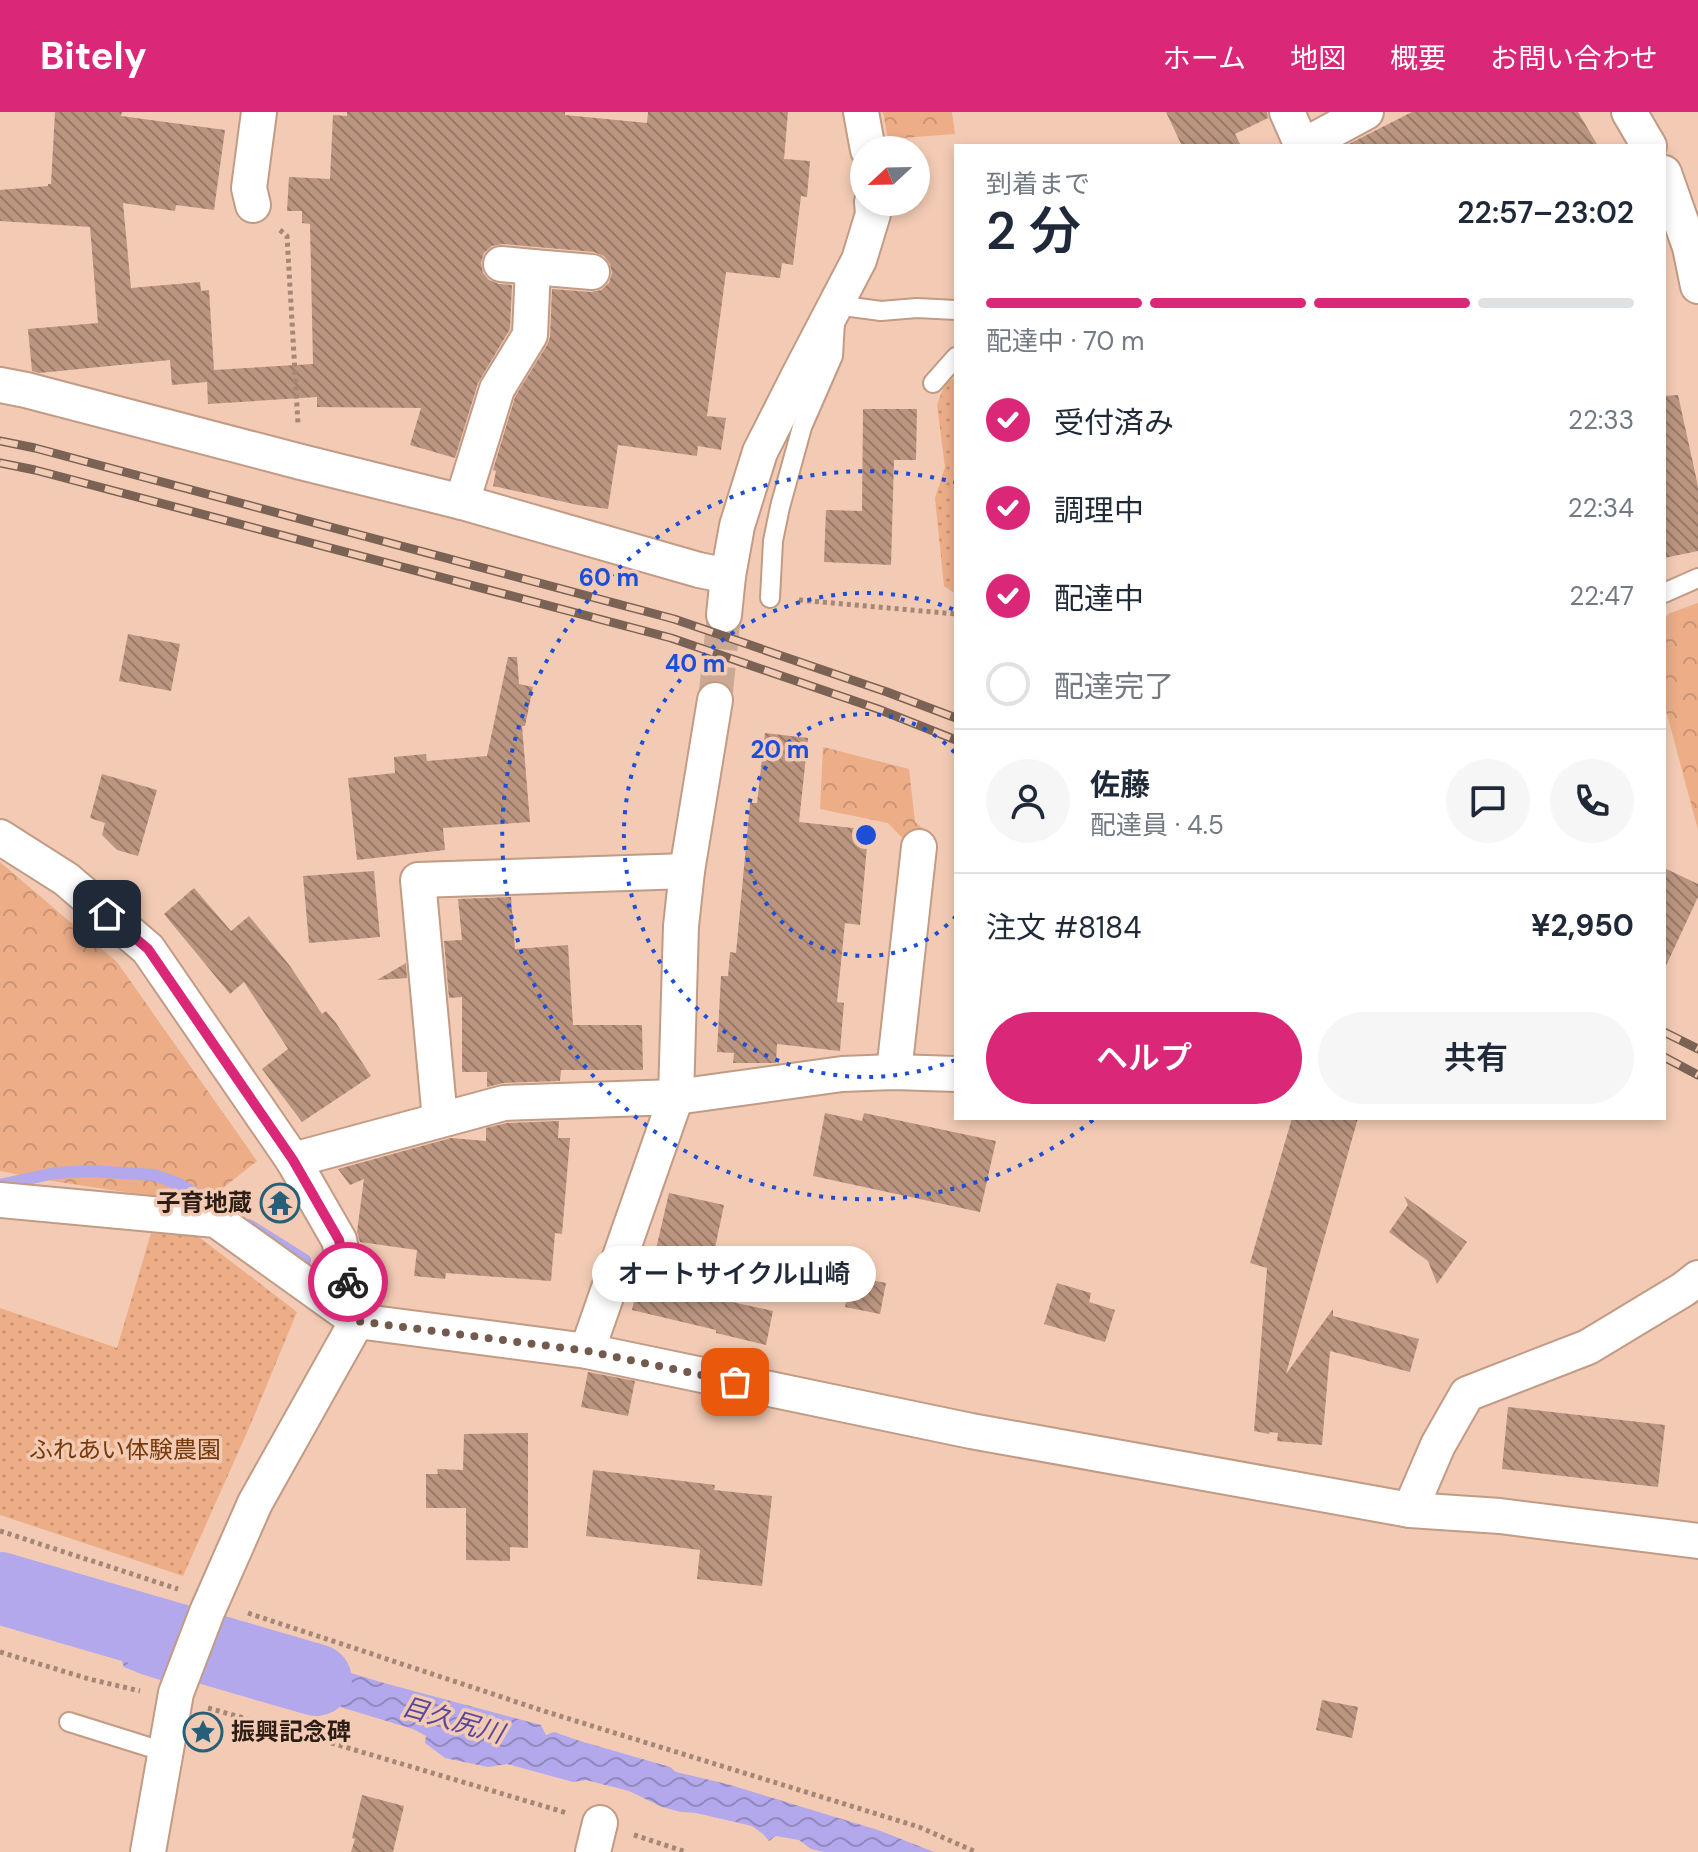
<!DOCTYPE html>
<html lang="ja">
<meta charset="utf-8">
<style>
body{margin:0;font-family:"DM Sans","Noto Sans JP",sans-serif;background:#f6f6f7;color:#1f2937;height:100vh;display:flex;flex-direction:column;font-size:30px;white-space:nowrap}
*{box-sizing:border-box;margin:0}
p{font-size:26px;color:#747a83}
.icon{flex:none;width:44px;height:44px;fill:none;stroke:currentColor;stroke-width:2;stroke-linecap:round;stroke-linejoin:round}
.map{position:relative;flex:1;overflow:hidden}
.sheet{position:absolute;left:954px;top:32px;width:712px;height:976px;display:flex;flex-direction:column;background:#fff;border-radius:0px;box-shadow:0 4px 12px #0003}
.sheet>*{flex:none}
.needle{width:52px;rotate:248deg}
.tools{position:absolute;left:850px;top:24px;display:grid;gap:16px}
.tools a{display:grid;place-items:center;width:80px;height:80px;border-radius:50%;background:#fff;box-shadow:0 4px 12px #0003;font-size:40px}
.pin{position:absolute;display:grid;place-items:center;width:68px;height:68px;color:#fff;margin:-34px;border-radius:16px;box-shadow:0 4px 12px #0006}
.courier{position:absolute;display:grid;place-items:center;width:80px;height:80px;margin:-40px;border:6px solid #db2777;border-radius:50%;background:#fff;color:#222;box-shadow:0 2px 10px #0007}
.bubble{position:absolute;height:56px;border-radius:28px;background:#fff;box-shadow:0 4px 12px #0003;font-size:26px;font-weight:600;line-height:56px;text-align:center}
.headline em{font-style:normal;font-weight:600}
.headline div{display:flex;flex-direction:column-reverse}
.headline{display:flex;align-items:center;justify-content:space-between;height:136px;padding:0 32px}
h1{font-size:52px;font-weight:600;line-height:60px}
.bar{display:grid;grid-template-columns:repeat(4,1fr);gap:12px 8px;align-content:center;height:96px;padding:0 32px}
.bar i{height:10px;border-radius:6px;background:#e0e1e3}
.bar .selected{background:#db2777}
.bar p{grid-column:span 4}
.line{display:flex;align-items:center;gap:20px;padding:0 32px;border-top:2px solid #e0e1e3}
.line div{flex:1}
.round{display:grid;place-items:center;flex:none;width:84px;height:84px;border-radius:42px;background:#f6f6f7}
ol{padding:0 32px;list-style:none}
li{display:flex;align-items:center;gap:24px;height:88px}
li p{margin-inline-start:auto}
li .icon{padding:8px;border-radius:50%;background:#db2777;color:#fff;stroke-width:4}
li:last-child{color:#747a83}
li i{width:44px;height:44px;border:4px solid #e0e1e3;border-radius:50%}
.cta{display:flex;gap:16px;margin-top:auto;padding:16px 32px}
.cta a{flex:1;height:92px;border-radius:48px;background:#db2777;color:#fff;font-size:32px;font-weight:600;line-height:92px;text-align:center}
.cta a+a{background:#f6f6f7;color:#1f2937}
header{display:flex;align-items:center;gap:48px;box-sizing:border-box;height:112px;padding:0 40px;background:#db2777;color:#fff}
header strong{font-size:38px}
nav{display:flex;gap:44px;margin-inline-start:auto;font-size:28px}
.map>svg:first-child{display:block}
.grass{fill:url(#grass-dots)}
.forest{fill:url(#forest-crowns)}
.water{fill:url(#water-waves)}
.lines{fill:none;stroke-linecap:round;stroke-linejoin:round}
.stream{stroke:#b3a8ec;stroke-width:12}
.river{stroke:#b3a8ec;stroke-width:72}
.building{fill:url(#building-back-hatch)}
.street-tunnel{stroke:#cba894;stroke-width:34;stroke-dasharray:34 17;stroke-linecap:butt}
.lane-casing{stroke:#c19b85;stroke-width:22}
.street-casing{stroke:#c19b85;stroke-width:38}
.path{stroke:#a58776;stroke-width:5;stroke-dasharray:4 4;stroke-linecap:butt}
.lane{stroke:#fff;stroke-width:18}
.street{stroke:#fff;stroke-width:34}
.rail-casing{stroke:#7a6254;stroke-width:9}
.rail{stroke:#f3cbb4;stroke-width:6;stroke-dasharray:18;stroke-linecap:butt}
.done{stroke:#725a4d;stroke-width:8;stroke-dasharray:0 14.4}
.route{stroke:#db2777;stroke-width:10}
.ring{fill:none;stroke:#1d4ed8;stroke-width:4;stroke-dasharray:4 8}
.labels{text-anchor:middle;stroke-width:7;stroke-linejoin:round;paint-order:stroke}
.poi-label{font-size:24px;font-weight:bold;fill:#2c1d15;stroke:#f3cbb4;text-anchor:end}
.park-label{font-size:24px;fill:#773a0c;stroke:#f3cbb4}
.water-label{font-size:26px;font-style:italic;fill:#5a4797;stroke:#f3cbb4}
.centre{fill:#1d4ed8;stroke:#f3cbb4;stroke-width:4}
.ring-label{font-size:24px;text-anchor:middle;font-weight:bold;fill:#1d4ed8;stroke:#f3cbb4;stroke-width:7;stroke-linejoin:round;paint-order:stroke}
</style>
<header>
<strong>Bitely</strong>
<nav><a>ホーム</a><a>地図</a><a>概要</a><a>お問い合わせ</a></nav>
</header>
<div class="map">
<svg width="1698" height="1740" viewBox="0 0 1698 1740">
<defs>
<pattern id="grass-dots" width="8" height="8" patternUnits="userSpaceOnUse" patternTransform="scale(2)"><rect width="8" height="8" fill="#ecad87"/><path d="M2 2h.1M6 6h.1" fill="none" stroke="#cb9474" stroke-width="1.8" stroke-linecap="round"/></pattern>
<pattern id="forest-crowns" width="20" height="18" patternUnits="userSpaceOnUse" patternTransform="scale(2)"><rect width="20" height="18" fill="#ecad87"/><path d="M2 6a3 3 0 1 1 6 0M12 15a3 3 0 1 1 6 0" fill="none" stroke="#cb9474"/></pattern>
<pattern id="water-waves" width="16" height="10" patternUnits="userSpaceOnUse" patternTransform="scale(2)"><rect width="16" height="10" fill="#b3a8ec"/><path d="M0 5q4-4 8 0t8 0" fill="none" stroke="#9288be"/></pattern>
<pattern id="building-back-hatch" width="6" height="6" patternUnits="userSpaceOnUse" patternTransform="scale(2)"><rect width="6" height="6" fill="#bb9580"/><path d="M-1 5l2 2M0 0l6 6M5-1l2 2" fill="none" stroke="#987968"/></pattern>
</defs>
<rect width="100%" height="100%" fill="#f3cbb4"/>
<!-- grass -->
<g class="grass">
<path d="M956,265V482L944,474L935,386L945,355L937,293L945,271Z"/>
<path d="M151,1121L199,1125L297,1200L249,1316L183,1464L0,1403V1196L117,1236Z"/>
</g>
<!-- forest -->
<g class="forest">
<path d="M883,0H952L955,22L888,27Z"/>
<path d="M1698,491V718L1664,591V506L1670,501Z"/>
<path d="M823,635L909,657L915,710L931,723L933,735L909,733L888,711L820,697Z"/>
<path d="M0,750L117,850L257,1049L203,1092L46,1068L0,1059Z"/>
</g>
<!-- water -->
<g class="water">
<path d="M0,1457L182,1516L167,1570L141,1562L124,1555L119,1541L80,1529L70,1532L38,1515L0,1501Z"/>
<path d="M226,1523L384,1571L541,1613L546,1623L554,1620L580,1629L670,1655L676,1660L727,1672L878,1718L934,1740H824L811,1737L799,1728L776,1724L769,1729L763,1722L752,1714L696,1701L681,1700L662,1695L629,1679L586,1668L573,1670L507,1652L488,1655L445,1646L425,1631L426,1624L413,1617L307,1585L298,1584L287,1594L211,1572Z"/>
</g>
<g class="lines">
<!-- stream -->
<g class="stream">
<path d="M0,1073L55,1061L90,1059L154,1063L179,1072L222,1098"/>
<path d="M249,1113L305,1148"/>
</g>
<!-- river -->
<path class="river" d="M0,1476L316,1568"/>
</g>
<!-- building -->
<g class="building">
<path d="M55,0H122L121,4L225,18L214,98L176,93L175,99L123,91L131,176L200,170L201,179L209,178L214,258L313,252L310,112L302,111V99H287L289,65L330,67L333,3L347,4V0H565V3L647,11L648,0H788L784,47L810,49L807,85L801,84L793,153L782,151L780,166L726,160L707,304L726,306L721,338L698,334L697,344L618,333L608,397L578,393L493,374L496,359L493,358L515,285L547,233L550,225L552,177L591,180L601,178L609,171L612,161L610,152L604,144L594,140L503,132L492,134L484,141L481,151L483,161L489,168L499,172L512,173L510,217L478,271L455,346L410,333L421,296L317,295V285L208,292L207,270L172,273L170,248L39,261L32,259L28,217L98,211L90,115L0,109V78L48,74V72H51Z"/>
<path d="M1166,0H1267L1268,6L1235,22L1241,34H1182Z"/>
<path d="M1412,0H1578L1598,34H1345Z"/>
<path d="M1678,283L1698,374V439L1664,446V284Z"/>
<path d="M863,297H917L916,348H894L891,453L824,450L826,398L862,399Z"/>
<path d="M128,522L180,532L171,579L119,569Z"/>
<path d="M508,545H517L519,572L533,575L525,614H522L530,710L443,716L445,738L357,748L348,666L395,661L394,645L426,642L427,649L487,644Z"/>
<path d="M765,621L808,626L799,710L862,717L861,733L867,734L860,813L845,811L837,890L844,891L840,939L777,932L776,951H733L734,941L717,940L721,864H728L730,840L736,841L750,691H757Z"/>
<path d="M102,662L157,678L138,744L117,738L102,723L105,711L90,706Z"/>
<path d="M1664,756L1698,772V785L1664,858Z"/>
<path d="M374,759L380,825L309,831L303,764Z"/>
<path d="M194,776L231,819L249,804L290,854L322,902L326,899L336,911L371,964L302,1010L262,957L288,937L244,870L230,882L164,802Z"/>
<path d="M511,785L515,837L568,833L573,913H642L643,958H561L560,969L503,971L487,975V960H462V885L449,886L444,829L462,828L458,787Z"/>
<path d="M406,851L407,866L377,868Z"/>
<path d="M825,1001L862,1009L864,1001L996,1029L980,1100L813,1064Z"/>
<path d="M1292,1006H1358L1286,1262L1333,1197V1204L1419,1227L1410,1260L1330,1239L1322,1333L1277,1329L1278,1321L1270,1320L1269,1322L1254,1319L1267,1156L1250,1151Z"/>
<path d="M559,1009L558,1026H570L562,1122L555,1121L551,1169L446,1161L445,1167L414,1164L417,1138L360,1130L357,1120L364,1067L350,1073L338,1057L451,1026L486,1029V1016L507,1011Z"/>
<path d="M669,1081L724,1093L705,1184L773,1199L766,1233L716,1221V1218L632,1198L644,1147L653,1150Z"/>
<path d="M1404,1084L1467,1130L1437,1172L1428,1149L1389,1120L1408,1093Z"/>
<path d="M851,1164L886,1171L880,1202L845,1195Z"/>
<path d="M1057,1171L1091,1181L1089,1190L1115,1198L1105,1230L1044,1212Z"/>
<path d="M588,1260L635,1269L628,1304L581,1295Z"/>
<path d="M1508,1295L1665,1313L1658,1375L1502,1357Z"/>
<path d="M528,1321V1436L510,1435V1449L466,1448V1396H426V1362H438L437,1357L463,1358L464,1322Z"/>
<path d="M593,1358L715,1373L714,1378L772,1384L762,1474L697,1467L700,1438L586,1424Z"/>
<path d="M1322,1588L1358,1595L1352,1626L1316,1618Z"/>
<path d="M362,1683L404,1694L393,1740H351L355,1727L352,1726Z"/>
</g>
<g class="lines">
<!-- street-tunnel -->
<path class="street-tunnel" d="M715,588L724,503"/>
<defs>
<g id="lane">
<path d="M933,271L956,245"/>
<path d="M1664,481L1698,466"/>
<path d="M770,486L773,429L780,395L802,315L833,244L836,193L881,199L917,196L956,198"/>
<path d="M69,1610L165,1640"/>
</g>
<g id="street">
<path d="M861,0L868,38"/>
<path d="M1287,0L1302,34"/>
<path d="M1629,0L1649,34"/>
<path d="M1303,34L1366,0"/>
<path d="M1664,61L1690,135L1698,174"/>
<path d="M253,93L249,76L259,0"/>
<path d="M533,155L592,160"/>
<path d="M0,273L26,278L301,350L462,390L699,458L728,464"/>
<path d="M462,390L497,277L530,223L533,155L501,152"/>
<path d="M724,503L728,464L737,414L760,340L799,263L859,148L873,102L872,90"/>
<path d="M0,725L66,767L148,837L293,1048L339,1128L357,1209"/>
<path d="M894,960L919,735"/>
<path d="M440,1008L418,768L687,759"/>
<path d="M293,1048L504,991L676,985L842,962L894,960L956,962"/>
<path d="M0,1088L216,1108L357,1209L587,1239L971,1319L1410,1398L1500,1404L1698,1429"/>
<path d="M587,1239L676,985L681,814L687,759L715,588"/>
<path d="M1410,1398L1438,1333L1467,1282L1588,1235L1684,1177L1698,1166"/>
<path d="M148,1740L176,1581L207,1500L255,1391L357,1209"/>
<path d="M593,1740L600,1711"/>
</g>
</defs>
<!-- lane casing -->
<use href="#lane" class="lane-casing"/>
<!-- street casing -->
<use href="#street" class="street-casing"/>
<!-- path -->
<g class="path">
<path d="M280,118L287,124L298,312"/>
<path d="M799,488L956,502"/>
<path d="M0,1419L178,1477"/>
<path d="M248,1501L547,1600L919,1715L976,1740"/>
<path d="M0,1540L89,1567L140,1579"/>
<path d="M208,1596L318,1627L567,1701"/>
<path d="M634,1723L686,1740"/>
</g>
<!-- lane -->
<use href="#lane" class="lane"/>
<!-- street -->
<use href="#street" class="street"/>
<defs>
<g id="rail">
<path d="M0,329L35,336L674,507L887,580L956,606"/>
<path d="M0,351L35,358L671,526L878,597L956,628"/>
<path d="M1664,920L1698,937"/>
<path d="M1664,945L1698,963"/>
</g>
</defs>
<!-- rail casing -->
<use href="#rail" class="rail-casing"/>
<!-- rail -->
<use href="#rail" class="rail"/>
</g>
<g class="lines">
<!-- done -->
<path class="done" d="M348,1170L357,1209L587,1239L735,1270"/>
<!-- route -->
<path class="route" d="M107,802L148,837L293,1048L339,1128L348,1170"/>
</g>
<!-- distance rings -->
<g class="ring">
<path d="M956 804A121 121 0 1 1 956 642"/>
<path d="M955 948A242 242 0 1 1 955 498"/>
<path d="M1093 1008A364 364 0 1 1 954 370"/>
</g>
<!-- icons -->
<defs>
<symbol id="temple-ring" viewBox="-11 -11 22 22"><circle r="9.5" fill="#f3cbb4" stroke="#275f79" stroke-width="1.5"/><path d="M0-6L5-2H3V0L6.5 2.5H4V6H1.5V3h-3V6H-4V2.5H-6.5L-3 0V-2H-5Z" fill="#275f79"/></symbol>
<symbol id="sight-ring" viewBox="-11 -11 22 22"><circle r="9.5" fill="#f3cbb4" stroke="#275f79" stroke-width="1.5"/><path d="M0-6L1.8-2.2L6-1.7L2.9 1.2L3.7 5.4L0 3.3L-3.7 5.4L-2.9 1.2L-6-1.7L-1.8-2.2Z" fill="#275f79"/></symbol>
</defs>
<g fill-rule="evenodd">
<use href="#temple-ring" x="258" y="1069" width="44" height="44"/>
<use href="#sight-ring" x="181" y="1598" width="44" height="44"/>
</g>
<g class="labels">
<!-- poi labels -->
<g class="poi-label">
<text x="252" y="1099">子育地蔵</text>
<text x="231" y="1628" text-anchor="start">振興記念碑</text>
</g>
<!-- park labels -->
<g class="park-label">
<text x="125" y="1346">ふれあい体験農園</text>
</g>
<!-- water labels -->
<g class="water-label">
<text transform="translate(453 1608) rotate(16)" y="9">目久尻川</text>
</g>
</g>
<circle cx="866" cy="723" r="12" class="centre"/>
<g class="ring-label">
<text x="609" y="474">60 m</text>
<text x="695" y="560">40 m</text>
<text x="780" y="646">20 m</text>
</g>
</svg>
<div class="tools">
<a><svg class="needle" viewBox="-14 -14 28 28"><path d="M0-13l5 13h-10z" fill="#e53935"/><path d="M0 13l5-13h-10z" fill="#747a83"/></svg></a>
</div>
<div class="pin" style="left:735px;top:1270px;background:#ea580c"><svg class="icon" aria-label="bag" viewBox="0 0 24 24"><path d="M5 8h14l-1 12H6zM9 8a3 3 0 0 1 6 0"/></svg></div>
<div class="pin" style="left:107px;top:802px;background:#1f2937"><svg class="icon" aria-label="home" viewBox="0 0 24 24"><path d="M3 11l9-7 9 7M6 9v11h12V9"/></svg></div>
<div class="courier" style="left:348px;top:1170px"><svg class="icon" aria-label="bike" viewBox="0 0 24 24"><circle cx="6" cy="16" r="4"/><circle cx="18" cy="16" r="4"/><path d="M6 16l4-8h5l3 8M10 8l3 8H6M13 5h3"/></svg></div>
<div class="bubble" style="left:592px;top:1134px;width:284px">オートサイクル山崎</div>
<section class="sheet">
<div class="headline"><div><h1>2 分</h1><p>到着まで</p></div><em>22:57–23:02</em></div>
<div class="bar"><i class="selected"></i><i class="selected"></i><i class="selected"></i><i></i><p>配達中 · 70 m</p></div>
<ol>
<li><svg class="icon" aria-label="check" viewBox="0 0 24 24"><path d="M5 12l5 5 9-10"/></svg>受付済み<p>22:33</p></li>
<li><svg class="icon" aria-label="check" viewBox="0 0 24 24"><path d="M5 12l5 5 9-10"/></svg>調理中<p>22:34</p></li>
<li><svg class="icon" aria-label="check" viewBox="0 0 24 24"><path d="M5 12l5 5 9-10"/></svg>配達中<p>22:47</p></li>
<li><i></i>配達完了</li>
</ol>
<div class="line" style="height:144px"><a class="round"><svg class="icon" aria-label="person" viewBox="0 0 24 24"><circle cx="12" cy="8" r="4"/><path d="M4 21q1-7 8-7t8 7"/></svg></a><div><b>佐藤</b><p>配達員 · 4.5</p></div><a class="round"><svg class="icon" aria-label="chat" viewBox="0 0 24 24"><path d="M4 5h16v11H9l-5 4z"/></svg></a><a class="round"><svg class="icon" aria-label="phone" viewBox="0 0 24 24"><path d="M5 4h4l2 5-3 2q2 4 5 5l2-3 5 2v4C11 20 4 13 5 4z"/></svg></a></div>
<div class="line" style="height:104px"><div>注文 #8184</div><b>¥2,950</b></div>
<div class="cta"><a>ヘルプ</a><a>共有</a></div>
</section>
</div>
